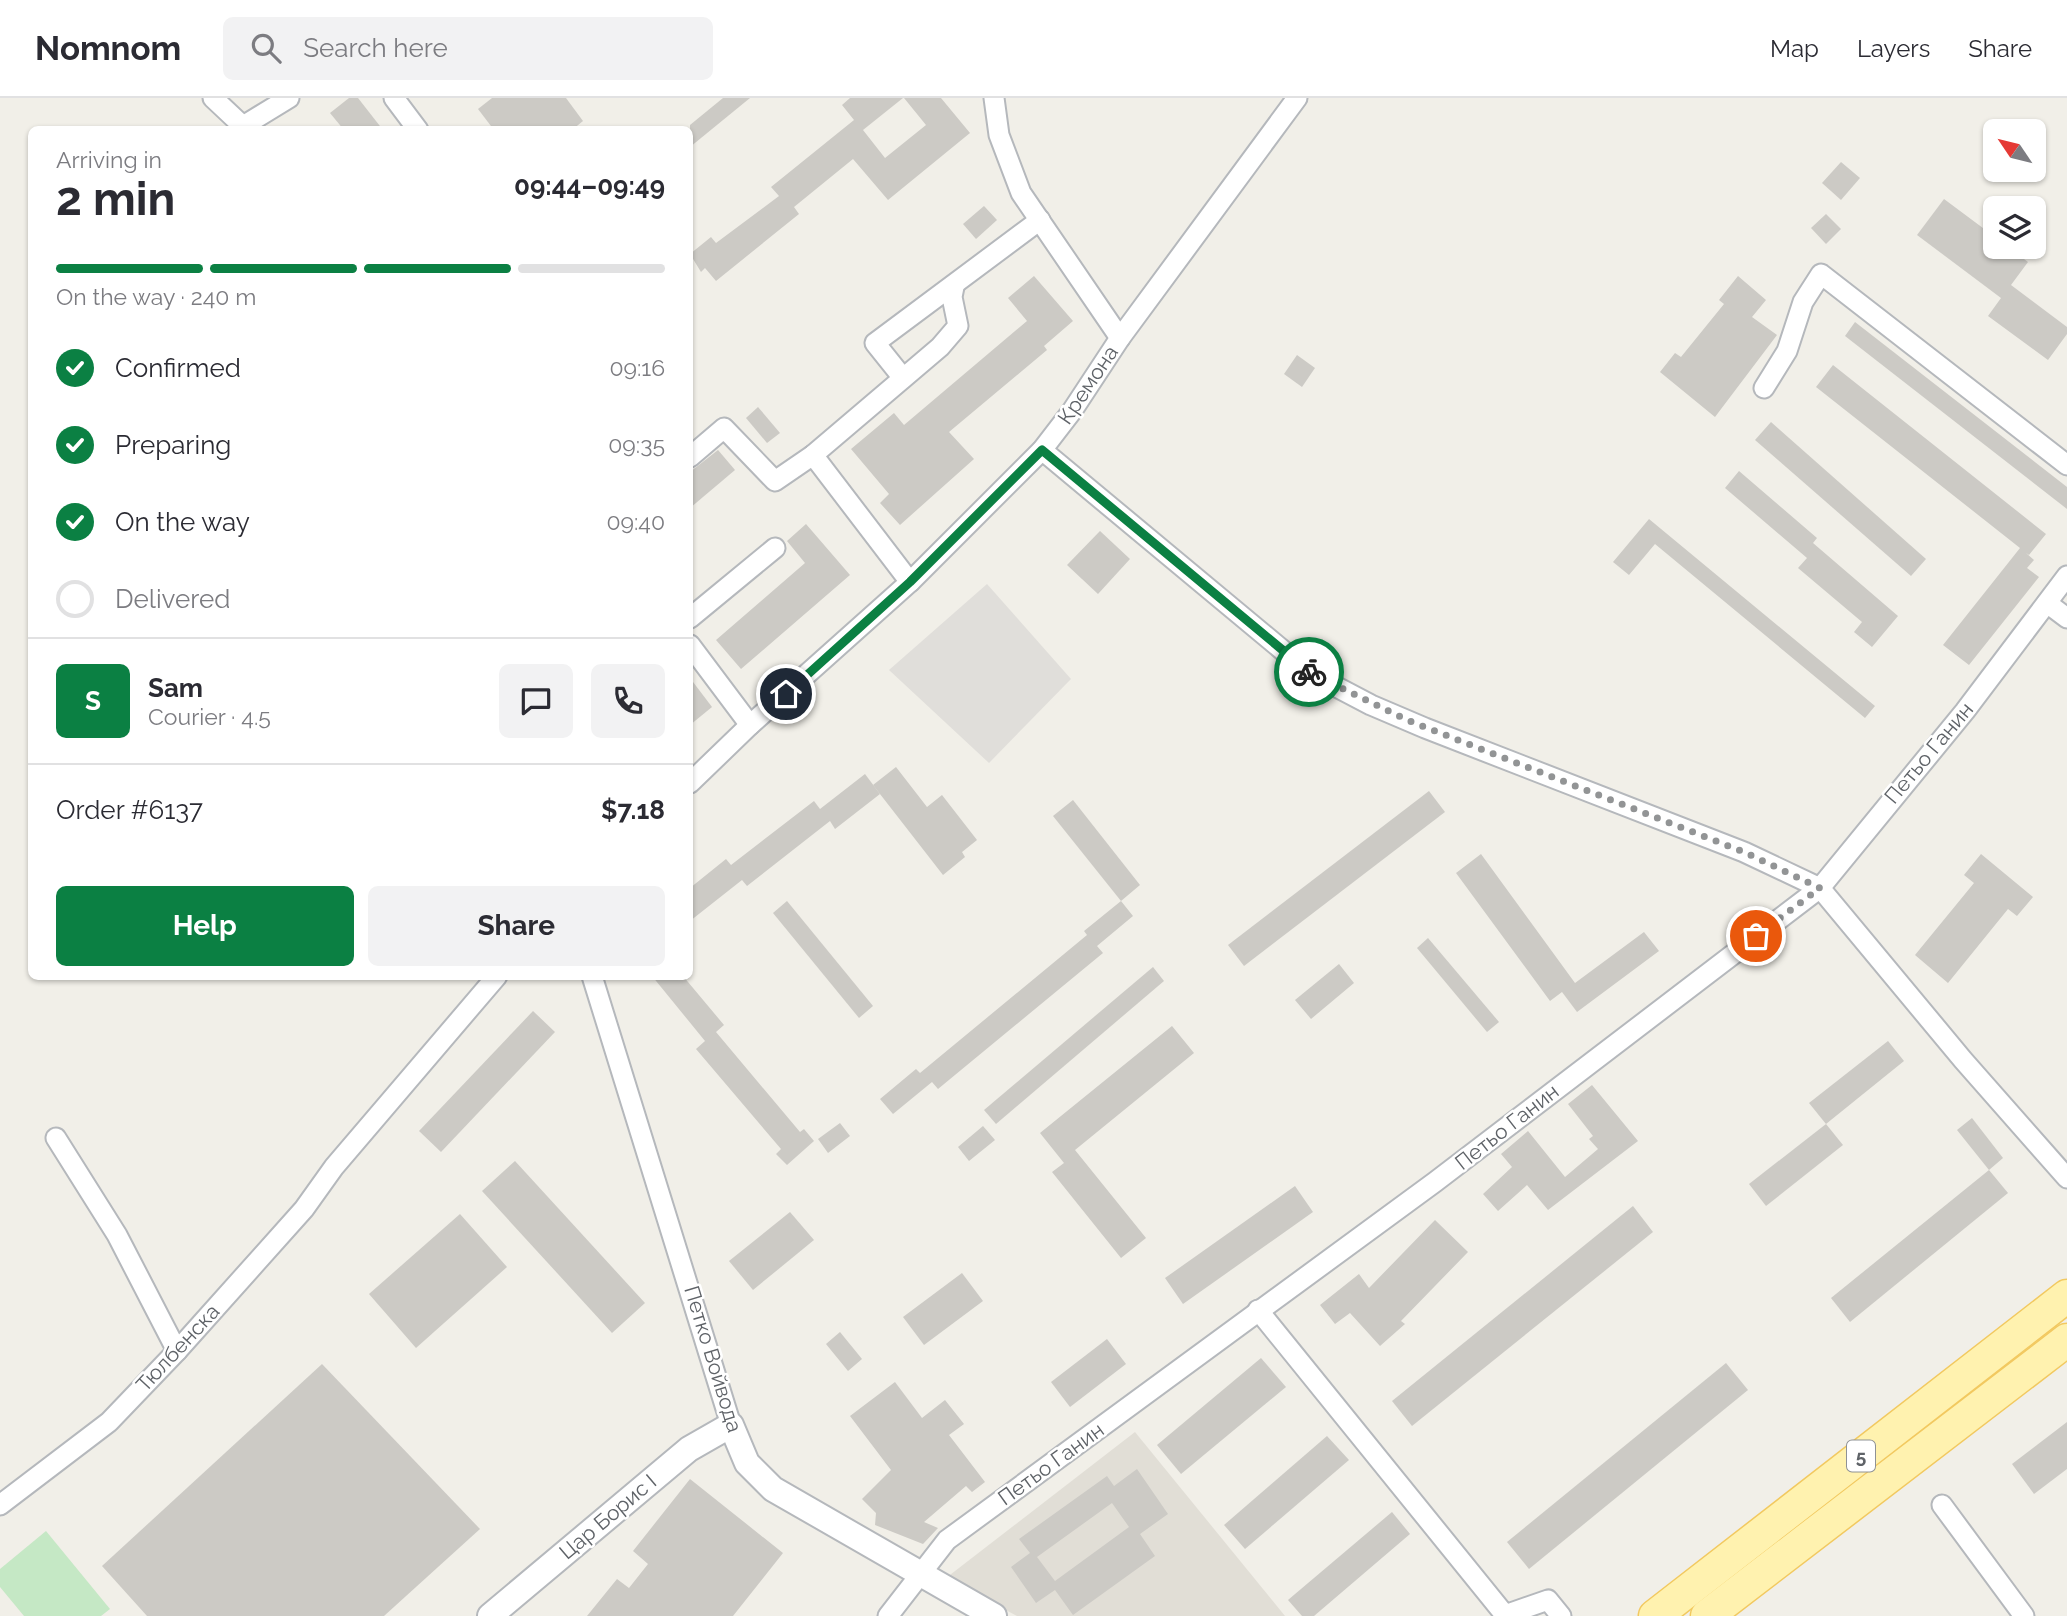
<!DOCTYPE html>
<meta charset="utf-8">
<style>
body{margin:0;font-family:Raleway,sans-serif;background:#f2f2f3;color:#2b2b33;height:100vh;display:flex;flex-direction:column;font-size:26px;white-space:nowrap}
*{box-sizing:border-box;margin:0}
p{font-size:23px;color:#7c7c81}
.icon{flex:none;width:38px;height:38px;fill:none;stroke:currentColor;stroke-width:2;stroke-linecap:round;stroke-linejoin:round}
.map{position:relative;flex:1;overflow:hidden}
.drawer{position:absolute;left:28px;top:28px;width:665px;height:854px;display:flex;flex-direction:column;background:#fff;border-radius:10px;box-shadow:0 2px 5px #0004}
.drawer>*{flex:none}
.needle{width:46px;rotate:305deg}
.buttons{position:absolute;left:1983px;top:21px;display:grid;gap:14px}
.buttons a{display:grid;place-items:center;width:63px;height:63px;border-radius:10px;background:#fff;box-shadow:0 2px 5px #0004;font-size:35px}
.pin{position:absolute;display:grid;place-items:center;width:60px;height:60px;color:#fff;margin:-30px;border:4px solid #fff;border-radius:50%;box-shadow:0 2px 7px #0007}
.courier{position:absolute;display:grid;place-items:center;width:70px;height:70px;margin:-35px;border:5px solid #0b8043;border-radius:50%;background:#fff;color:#222;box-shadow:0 2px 9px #0007}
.headline em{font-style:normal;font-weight:700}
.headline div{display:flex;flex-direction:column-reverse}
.headline{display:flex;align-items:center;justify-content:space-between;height:119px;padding:0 28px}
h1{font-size:46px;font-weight:700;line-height:52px}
.bar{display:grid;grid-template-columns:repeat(4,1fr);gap:10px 7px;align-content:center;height:84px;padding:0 28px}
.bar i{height:9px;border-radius:5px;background:#e1e1e2}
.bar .current{background:#0b8043}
.bar p{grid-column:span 4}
.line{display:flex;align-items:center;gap:18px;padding:0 28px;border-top:2px solid #e1e1e2}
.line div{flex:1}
.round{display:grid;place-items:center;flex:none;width:74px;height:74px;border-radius:10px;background:#f2f2f3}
ol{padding:0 28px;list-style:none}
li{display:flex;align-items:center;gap:21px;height:77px}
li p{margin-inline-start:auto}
li .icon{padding:7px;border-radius:50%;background:#0b8043;color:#fff;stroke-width:4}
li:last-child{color:#7c7c81}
li i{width:38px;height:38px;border:4px solid #e1e1e2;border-radius:50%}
.primary-button{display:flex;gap:14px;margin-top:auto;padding:14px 28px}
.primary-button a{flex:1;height:80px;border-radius:10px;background:#0b8043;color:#fff;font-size:28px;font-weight:700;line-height:80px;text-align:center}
.primary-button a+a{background:#f2f2f3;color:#2b2b33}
header{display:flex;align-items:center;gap:42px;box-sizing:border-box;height:98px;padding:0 35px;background:#fff;border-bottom:2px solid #e1e1e2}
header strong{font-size:33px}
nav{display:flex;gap:38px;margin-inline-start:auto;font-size:24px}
.search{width:490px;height:63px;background:#f2f2f3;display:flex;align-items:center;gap:18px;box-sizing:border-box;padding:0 24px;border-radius:10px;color:#7c7c81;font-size:26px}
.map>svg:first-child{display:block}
.industrial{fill:#e0deda}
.education{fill:#e1ded6}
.green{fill:#c5e8c5}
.building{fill:#cccac5;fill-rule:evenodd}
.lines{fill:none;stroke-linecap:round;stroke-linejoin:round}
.minor-casing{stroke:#b5b8bc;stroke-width:23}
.tertiary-casing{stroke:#b5b8bc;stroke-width:28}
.primary-casing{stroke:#f2c960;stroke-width:35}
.minor{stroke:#fff;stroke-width:19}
.tertiary{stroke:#fff;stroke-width:24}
.primary{stroke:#fff2af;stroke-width:32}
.done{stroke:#929495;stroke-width:7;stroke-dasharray:0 12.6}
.route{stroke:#0b8043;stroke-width:9}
.labels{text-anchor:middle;stroke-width:5;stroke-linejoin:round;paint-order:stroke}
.shield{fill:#fff;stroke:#8f9295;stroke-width:2}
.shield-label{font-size:19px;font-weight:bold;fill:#5f6368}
.street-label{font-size:21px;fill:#5f6368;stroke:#fff}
</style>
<header>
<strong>Nomnom</strong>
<div class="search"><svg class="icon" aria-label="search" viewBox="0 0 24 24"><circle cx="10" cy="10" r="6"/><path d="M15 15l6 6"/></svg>Search here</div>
<nav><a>Map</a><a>Layers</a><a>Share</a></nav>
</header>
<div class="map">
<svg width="2067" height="1518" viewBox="0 0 2067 1518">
<rect width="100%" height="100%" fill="#f1efe8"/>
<!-- industrial -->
<path class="industrial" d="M987,486L1071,581L989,665L889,572Z"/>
<!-- education -->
<path class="education" d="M1135,1334L1285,1518H1017L946,1480Z"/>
<!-- green -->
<path class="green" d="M46,1433L110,1511L101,1518H24L0,1489V1471Z"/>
<!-- building -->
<g class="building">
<path d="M349,0H358L383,32H344L330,15Z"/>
<path d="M492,0H566L583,23L572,32H494L478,11Z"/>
<path d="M723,0H750L690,49V27Z"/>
<path d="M850,0H903L863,32L885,60L926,27L904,0H941L970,35L888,102L853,61L794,109L799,116L716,183L705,170L701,174L690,156L711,139L716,145L779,98L771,89L854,22L842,7Z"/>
<path d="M1841,64L1860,80L1841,102L1822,85Z"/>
<path d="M1944,101L1995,139V149H2008L2028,164L2011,187L2067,229V236L2048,262L1988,218L2001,200L1917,137Z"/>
<path d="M984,108L997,122L976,141L963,126Z"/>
<path d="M1826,116L1841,131L1826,146L1811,130Z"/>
<path d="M1034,178L1073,223L1044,248L1047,252L949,334L974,361L900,427L880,405L889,396L851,351L894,315L904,327L1027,223L1008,200Z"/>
<path d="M1738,178L1766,202L1752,219L1777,237L1715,319L1660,274L1675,255L1681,259L1724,206L1719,202Z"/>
<path d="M1855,224L2067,389V411L1845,238Z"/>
<path d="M1297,257L1315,270L1302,289L1284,276Z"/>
<path d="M1833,267L2046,436L2029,457L2026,455L2034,462L2027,470L2039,479L1969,567L1943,547L2020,450L1816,289Z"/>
<path d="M758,309L780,335L767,345L746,320Z"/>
<path d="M1771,324L1926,461L1911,478L1755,342Z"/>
<path d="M718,352L735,372L690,410V374Z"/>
<path d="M1739,373L1817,440L1813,445L1898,518L1872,549L1854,534L1862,524L1798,470L1807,460L1725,390Z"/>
<path d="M1649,421L1875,608L1865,620L1655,446L1629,477L1613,464Z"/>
<path d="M806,426L850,477L741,571L716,542L805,465L787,443Z"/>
<path d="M1100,433L1130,461L1098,496L1067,467Z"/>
<path d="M690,580L712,609L690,627Z"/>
<path d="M896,669L927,709L942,697L977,742L962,754L965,759L943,777L873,687Z"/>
<path d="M865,676L880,696L835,731L830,723L747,788L742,782L690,823V790L726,761L731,767L814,703L820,711Z"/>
<path d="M1429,693L1445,714L1244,868L1228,847Z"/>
<path d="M1073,702L1140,787L1121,803L1053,718Z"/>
<path d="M1481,756L1575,885L1644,834L1659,853L1577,914L1562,894L1550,903L1456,775Z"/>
<path d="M1981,756L2033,799L2017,818L2008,811L1948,885L1915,857L1974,785L1964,777Z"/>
<path d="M787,803L873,908L859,920L773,815Z"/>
<path d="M1121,803L1133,818L1097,848L1103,855L938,991L932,984L893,1016L880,1001L916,971L920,975L1087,837L1084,833Z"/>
<path d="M1428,840L1499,924L1487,934L1417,850Z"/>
<path d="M1339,866L1354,885L1311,921L1295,902Z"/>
<path d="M1153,869L1164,883L996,1026L984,1012Z"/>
<path d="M652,878H683L724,927L716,934L800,1034L804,1031L814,1043L787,1067L776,1056L781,1051L696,951L705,943Z"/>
<path d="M533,913L555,934L441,1054L419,1033Z"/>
<path d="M1172,928L1194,955L1075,1052L1146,1140L1121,1160L1052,1074L1064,1065L1040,1035Z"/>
<path d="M1888,943L1904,963L1826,1026L1809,1005Z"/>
<path d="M1592,987L1638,1043L1548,1112L1527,1087L1498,1113L1483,1096L1512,1069L1501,1056L1528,1033L1565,1079L1598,1051L1589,1041L1593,1038L1568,1006Z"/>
<path d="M1972,1020L2003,1060L1989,1072L1957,1032Z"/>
<path d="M840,1025L850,1038L828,1055L818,1041Z"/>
<path d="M1826,1026L1843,1047L1766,1108L1749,1086Z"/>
<path d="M983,1028L995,1042L969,1063L958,1049Z"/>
<path d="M515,1063L645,1205L612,1235L482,1093Z"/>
<path d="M1989,1072L2008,1095L1850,1224L1831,1200Z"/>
<path d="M1295,1088L1313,1114L1183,1206L1165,1180Z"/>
<path d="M1633,1108L1653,1134L1412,1328L1392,1303Z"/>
<path d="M790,1114L814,1142L753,1192L729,1163Z"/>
<path d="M460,1116L507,1169L416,1250L369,1196Z"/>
<path d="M1435,1122L1468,1154L1401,1223L1405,1226L1380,1248L1350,1215L1335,1226L1320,1207L1359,1176L1369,1190Z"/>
<path d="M962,1175L983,1203L924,1247L903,1219Z"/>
<path d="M840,1234L862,1261L848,1273L826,1246Z"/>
<path d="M1107,1241L1126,1266L1070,1309L1051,1284Z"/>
<path d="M1261,1260L1286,1289L1181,1376L1157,1347Z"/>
<path d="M1726,1265L1748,1292L1529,1471L1507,1444Z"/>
<path d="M322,1266L480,1431L384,1518H147L102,1468Z"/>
<path d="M895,1284L922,1320L945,1302L964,1326L949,1337L985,1384L972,1394L966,1388L924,1424L938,1430L923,1446L875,1427L876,1415L862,1401L891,1372L850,1318Z"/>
<path d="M2067,1324V1371L2034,1396L2012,1366Z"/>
<path d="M1327,1338L1349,1362L1245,1451L1224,1427Z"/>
<path d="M1137,1371L1168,1416L1140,1436L1155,1458L1073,1517L1055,1492L1036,1505L1011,1469L1030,1455L1019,1441L1107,1378L1114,1388ZM1112,1405L1129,1429L1055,1483L1037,1459Z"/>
<path d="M690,1381L783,1455L733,1518H587L617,1481L629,1490L648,1466L633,1453Z"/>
<path d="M1392,1414L1410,1436L1314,1518H1302L1288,1502Z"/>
</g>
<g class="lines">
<defs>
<g id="minor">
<path d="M213,0L247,32"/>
<path d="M394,0L418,32"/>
<path d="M994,0L999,37L1021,95L1120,240"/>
<path d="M243,28L289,0"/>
<path d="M903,280L875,245L1040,122"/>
<path d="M1764,290L1787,253L1803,204L1821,176L2067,367"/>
<path d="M1042,352L1310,575L1371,607L1425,630L1744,754L1820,790L1963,962L2067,1080"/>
<path d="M813,357L910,484"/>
<path d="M690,359L724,330L775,383L813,357L940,249L958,228L952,199L954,189"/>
<path d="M2047,505L2067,520"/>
<path d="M690,520L775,450"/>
<path d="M690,547L750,627"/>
<path d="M690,685L750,627L910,484L1042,352L1072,313L1120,240L1297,0"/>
<path d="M592,878L731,1327"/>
<path d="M56,1040L117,1137L177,1253"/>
<path d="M1258,1212L1505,1517L1548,1502L1561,1518"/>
<path d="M0,1407L109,1324L177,1253L304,1111L334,1069L497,878"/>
<path d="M1942,1407L2024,1518"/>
<path d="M888,1518L947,1442L1435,1084L1820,790L1965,613L2067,478"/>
</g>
<path id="tertiary" d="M490,1518L689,1351L731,1327L747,1365L773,1391L994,1518"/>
<g id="primary">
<path d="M1655,1518L2067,1198"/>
<path d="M1707,1518L2067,1242"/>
</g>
</defs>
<!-- minor casing -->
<use href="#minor" class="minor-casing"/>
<!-- tertiary casing -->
<use href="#tertiary" class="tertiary-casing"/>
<!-- primary casing -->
<use href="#primary" class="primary-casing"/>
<!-- minor -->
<use href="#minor" class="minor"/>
<!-- tertiary -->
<use href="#tertiary" class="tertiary"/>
<!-- primary -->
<use href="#primary" class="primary"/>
</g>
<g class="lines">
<!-- done -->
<path class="done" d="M1309,574L1407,622L1744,754L1820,790L1756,838"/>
<!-- route -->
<path class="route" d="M786,596L910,484L1042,352L1309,574"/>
</g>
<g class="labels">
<!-- shield labels -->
<rect class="shield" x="1847" y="1342.5" width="28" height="31" rx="5"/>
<g class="shield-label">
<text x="1861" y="1365">5</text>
</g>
<!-- street labels -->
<g class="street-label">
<text transform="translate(1088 287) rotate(-56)" y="7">Кремона</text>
<text transform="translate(1929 655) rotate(-50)" y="7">Петьо Ганин</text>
<text transform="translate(1507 1029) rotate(-38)" y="7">Петьо Ганин</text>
<text transform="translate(178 1250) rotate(-47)" y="7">Тюлбенска</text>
<text transform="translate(713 1261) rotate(73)" y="7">Петко Войвода</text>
<text transform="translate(1051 1366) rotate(-36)" y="7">Петьо Ганин</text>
<text transform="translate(608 1419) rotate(-40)" y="7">Цар Борис I</text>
</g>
</g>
</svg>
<div class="buttons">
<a><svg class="needle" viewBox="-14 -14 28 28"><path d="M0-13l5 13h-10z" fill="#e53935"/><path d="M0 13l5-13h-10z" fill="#7c7c81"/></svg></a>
<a><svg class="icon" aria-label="layers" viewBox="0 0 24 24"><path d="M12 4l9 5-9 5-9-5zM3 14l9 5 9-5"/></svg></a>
</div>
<div class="pin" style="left:1756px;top:838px;background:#ea580c"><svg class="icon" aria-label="bag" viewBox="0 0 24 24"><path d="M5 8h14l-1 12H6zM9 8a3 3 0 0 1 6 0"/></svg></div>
<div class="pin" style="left:786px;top:596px;background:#1f2937"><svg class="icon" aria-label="home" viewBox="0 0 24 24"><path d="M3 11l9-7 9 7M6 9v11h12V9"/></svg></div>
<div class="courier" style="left:1309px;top:574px"><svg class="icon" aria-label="bike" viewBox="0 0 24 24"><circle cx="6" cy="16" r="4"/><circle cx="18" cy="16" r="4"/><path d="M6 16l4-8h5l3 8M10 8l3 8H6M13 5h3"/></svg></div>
<section class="drawer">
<div class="headline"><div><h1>2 min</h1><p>Arriving in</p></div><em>09:44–09:49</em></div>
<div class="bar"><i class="current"></i><i class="current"></i><i class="current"></i><i></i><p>On the way · 240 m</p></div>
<ol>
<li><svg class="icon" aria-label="check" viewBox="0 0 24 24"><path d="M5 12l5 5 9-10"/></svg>Confirmed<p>09:16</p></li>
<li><svg class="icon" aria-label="check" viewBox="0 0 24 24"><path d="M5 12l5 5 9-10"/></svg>Preparing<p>09:35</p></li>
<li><svg class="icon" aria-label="check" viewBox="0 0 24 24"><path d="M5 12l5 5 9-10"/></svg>On the way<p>09:40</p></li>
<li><i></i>Delivered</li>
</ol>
<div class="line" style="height:126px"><b class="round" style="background:#0b8043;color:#fff">S</b><div><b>Sam</b><p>Courier · 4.5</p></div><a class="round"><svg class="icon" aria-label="chat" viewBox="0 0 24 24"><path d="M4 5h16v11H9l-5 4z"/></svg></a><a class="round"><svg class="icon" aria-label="phone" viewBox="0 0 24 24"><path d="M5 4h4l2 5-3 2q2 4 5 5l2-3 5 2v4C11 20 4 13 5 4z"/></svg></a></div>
<div class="line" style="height:91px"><div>Order #6137</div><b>$7.18</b></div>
<div class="primary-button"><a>Help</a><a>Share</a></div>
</section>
</div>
